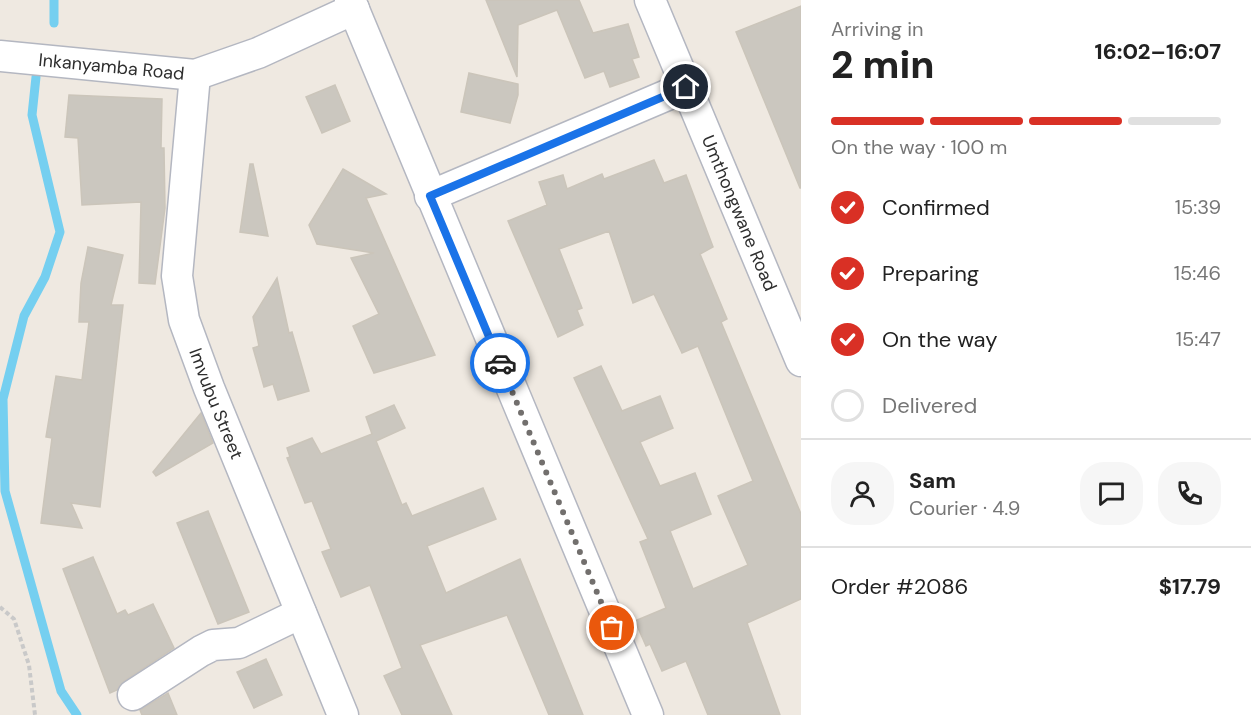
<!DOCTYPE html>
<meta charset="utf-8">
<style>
body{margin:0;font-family:"DM Sans",sans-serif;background:#f6f6f6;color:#222;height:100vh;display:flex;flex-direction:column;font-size:22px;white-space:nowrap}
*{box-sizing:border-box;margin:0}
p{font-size:20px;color:#767676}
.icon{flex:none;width:33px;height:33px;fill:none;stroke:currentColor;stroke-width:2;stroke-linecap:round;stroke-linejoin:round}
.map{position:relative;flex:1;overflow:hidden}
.details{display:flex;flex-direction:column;background:#fff;width:450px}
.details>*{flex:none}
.pin{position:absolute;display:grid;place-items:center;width:51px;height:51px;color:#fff;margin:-26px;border:3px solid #fff;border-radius:50%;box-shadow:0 2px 6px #0007}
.courier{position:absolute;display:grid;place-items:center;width:60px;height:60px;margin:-30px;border:4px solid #1a73e8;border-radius:50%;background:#fff;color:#222;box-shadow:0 2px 8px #0007}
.headline em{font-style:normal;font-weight:800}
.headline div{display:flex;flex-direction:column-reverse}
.headline{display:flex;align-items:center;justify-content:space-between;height:102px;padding:0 30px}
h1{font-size:39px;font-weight:800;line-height:45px}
.bar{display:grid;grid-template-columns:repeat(4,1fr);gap:9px 6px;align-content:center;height:72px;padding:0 30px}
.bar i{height:8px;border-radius:4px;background:#e0e0e0}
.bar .active{background:#d93025}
.bar p{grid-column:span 4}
.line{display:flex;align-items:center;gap:15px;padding:0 30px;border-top:2px solid #e0e0e0}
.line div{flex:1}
.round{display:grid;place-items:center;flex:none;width:63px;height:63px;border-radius:24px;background:#f6f6f6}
ol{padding:0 30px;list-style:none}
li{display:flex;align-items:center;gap:18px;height:66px}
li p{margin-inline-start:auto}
li .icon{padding:6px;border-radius:50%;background:#d93025;color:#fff;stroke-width:4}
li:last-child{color:#767676}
li i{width:33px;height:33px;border:3px solid #e0e0e0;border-radius:50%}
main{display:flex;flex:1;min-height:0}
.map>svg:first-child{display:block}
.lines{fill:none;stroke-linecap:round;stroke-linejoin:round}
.stream{stroke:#75cff0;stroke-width:9}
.building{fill:#cbc7bf;stroke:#cbc5ba;stroke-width:1.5}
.minor-casing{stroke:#b4b7c1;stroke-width:33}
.path{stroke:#c9c9c9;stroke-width:4;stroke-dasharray:4.5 3;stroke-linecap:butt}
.minor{stroke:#fff;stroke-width:30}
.done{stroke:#726f6d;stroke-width:6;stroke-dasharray:0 10.8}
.route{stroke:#1a73e8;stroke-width:8}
.labels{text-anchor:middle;stroke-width:4.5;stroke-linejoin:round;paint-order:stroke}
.street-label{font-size:18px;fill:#2e2e2e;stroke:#fff}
</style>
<main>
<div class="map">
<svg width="801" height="715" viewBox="0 0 801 715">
<rect width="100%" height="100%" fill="#efe9e1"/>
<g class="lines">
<!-- stream -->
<g class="stream">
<path d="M54,23V0"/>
<path d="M36,77L32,115L60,232L45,277L24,316L3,399L5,491L61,691L77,715"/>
</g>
</g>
<!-- building -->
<g class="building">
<path d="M486,0H579L593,33L628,24L639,57L632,59L639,77L610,87L604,71L585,78L557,10L518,25L517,77Z"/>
<path d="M801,6V188H800L736,32Z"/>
<path d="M469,73L518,84V95L510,123L461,112Z"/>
<path d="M335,85L350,121L322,133L306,97Z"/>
<path d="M69,95L162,99L161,148H164L165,208L155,284L139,283L141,202L82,205L78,138L65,137Z"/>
<path d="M654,160L664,183L686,175L713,247L700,254L727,319L721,322L801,514V599L747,623L780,715H708L686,661L662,671L650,644L646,646L635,621L666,608L640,542L648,539L574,378L601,366L622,411L660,396L673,428L640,442L660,486L695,473L711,514L670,531L693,589L748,565L718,496L753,481L698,346L682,353L654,294L633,303L609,231L559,249L582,308L577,310L583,325L558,337L508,221L547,205L539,182L563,175L567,189L602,174L604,179Z"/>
<path d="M250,164H253L268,236L240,232Z"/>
<path d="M343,169L386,194L366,198L435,355L374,373L353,326L379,314L351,258L374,253L317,244L309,225Z"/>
<path d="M88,247L123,255L111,305H123L100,507L71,503L82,528L41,523L52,438L46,437L56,376L82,380L89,322H79L81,283Z"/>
<path d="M277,278L289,333L292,332L309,391L278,400L273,384L264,387L253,348L259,346L253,317Z"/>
<path d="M394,405L405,428L376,441L402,505L406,503L412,516L483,488L496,519L427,546L446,593L520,559L583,715H549L507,615L420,645L452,715H402L384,676L402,668L370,585L341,597L322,552L331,549L312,501L305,503L287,458L290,457L287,448L312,438L321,454L372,434L366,417Z"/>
<path d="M201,413L213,443L156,476L153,472Z"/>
<path d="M208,511L249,612L218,624L177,523Z"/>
<path d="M93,557L117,614L125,610L128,615L153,604L174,648L124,681L117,690L110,693L63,569Z"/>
<path d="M266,659L282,695L254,708L237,672Z"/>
<path d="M168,693L177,715H142L140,710Z"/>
</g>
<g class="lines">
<defs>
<g id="minor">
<path d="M350,0L648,715"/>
<path id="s1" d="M650,0L801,361"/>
<path id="s2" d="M0,56L195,75L258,53L354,9"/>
<path id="s3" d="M195,75L177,276L184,320L209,388L343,715"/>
<path d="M430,196L686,87"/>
<path d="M133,695L201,651L213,645L239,643L301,613"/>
</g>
</defs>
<!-- minor casing -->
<use href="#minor" class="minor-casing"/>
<!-- path -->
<path class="path" d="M0,607L14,619L29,665L35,715"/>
<!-- minor -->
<use href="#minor" class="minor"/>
</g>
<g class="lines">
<!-- done -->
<path class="done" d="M500,363L612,628"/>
<!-- route -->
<path class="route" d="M500,363L430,196L686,87"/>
</g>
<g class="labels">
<!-- street labels -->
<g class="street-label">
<text dy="6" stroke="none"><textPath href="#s2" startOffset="112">Inkanyamba Road</textPath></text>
<text dy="6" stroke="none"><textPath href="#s1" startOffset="231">Umthongwane Road</textPath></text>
<text dy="6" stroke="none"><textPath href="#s3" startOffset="336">Imvubu Street</textPath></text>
</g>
</g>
</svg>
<div class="pin" style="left:612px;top:628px;background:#ea580c"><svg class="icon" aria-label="bag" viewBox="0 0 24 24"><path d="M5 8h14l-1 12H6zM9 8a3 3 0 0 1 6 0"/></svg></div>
<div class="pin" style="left:686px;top:87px;background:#1f2937"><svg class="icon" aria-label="home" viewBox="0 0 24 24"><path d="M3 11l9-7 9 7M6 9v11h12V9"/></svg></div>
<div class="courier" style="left:500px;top:363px"><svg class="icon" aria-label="car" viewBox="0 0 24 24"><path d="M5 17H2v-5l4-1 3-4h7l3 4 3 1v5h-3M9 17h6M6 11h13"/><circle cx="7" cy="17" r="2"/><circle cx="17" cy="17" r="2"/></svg></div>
</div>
<section class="details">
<div class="headline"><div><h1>2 min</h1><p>Arriving in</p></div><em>16:02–16:07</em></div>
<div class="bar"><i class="active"></i><i class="active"></i><i class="active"></i><i></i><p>On the way · 100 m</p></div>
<ol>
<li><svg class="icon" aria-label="check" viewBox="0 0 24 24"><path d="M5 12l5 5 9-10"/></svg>Confirmed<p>15:39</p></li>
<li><svg class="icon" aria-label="check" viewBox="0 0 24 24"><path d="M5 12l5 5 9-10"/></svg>Preparing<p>15:46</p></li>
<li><svg class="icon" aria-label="check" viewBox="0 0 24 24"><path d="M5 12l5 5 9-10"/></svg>On the way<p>15:47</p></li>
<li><i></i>Delivered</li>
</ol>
<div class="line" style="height:108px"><a class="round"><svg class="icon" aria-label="person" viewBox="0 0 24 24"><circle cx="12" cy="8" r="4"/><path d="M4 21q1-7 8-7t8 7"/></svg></a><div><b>Sam</b><p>Courier · 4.9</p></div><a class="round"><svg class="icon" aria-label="chat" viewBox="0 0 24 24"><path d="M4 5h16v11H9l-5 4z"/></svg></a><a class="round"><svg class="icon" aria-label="phone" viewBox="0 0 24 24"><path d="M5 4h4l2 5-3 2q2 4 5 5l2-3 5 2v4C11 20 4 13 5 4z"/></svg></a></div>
<div class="line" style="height:78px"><div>Order #2086</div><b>$17.79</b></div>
</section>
</main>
